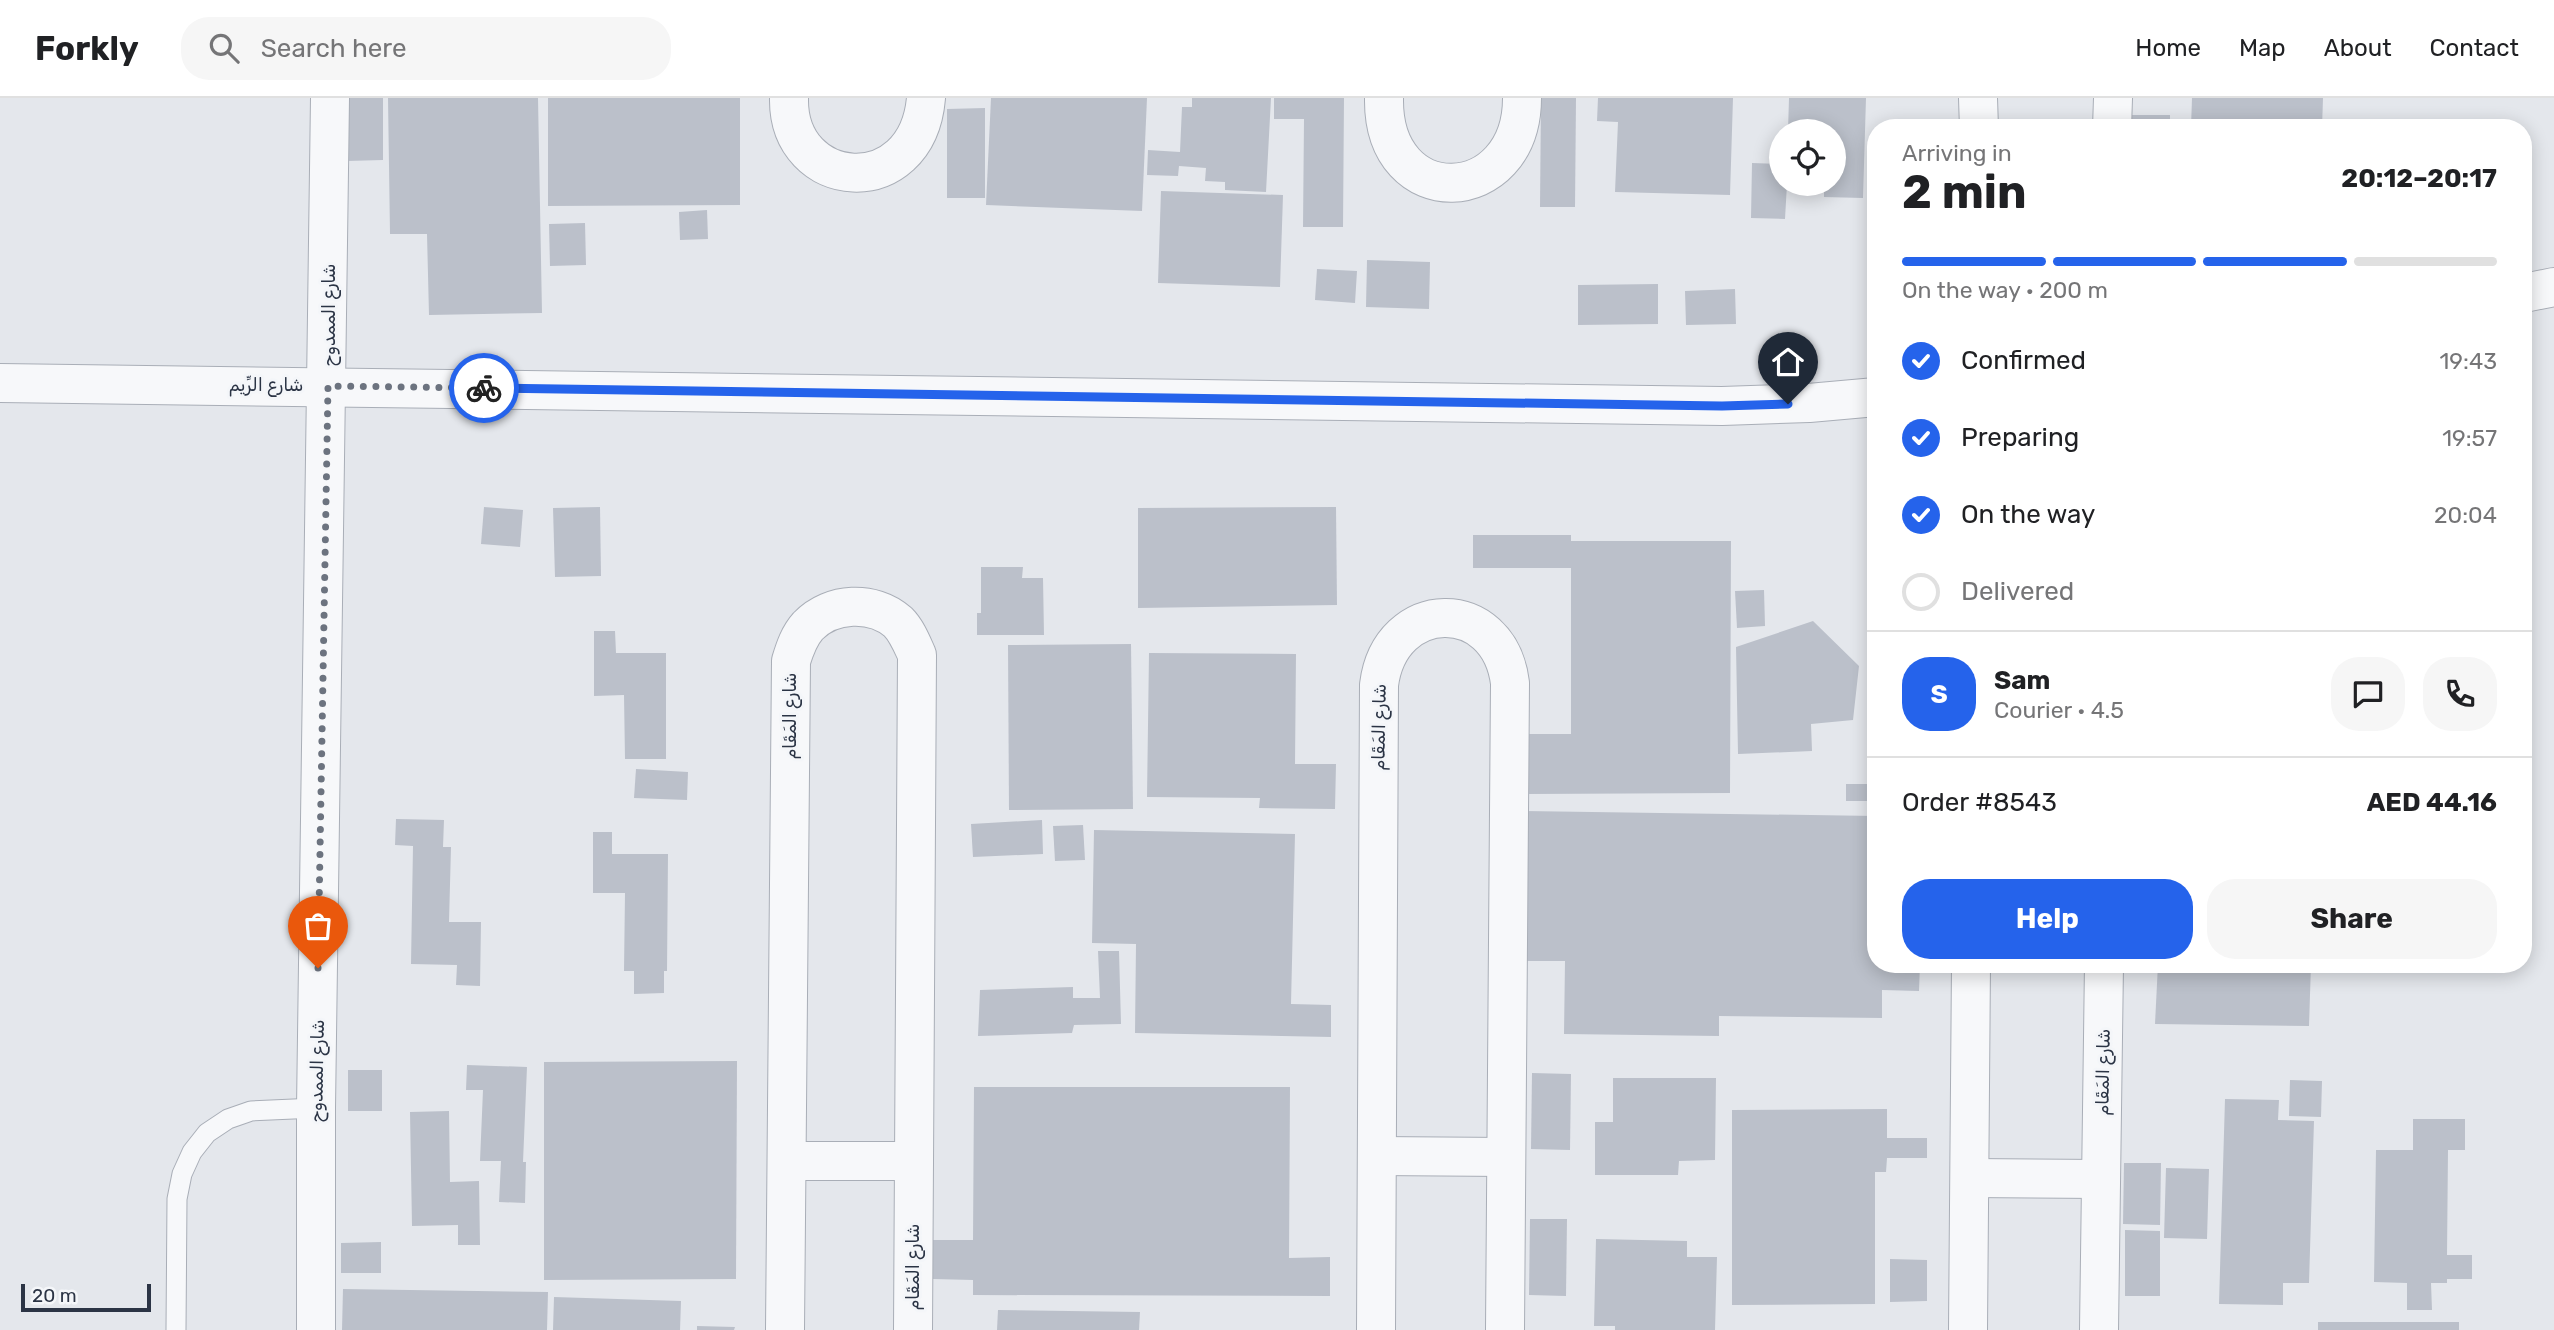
<!DOCTYPE html>
<meta charset="utf-8">
<style>
body{margin:0;font-family:Rubik,Cairo,sans-serif;background:#f6f6f6;color:#202124;height:100vh;display:flex;flex-direction:column;font-size:26px;white-space:nowrap}
*{box-sizing:border-box;margin:0}
p{font-size:23px;color:#757577}
.icon{flex:none;width:38px;height:38px;fill:none;stroke:currentColor;stroke-width:2;stroke-linecap:round;stroke-linejoin:round}
.map{position:relative;flex:1;overflow:hidden}
.details{position:absolute;left:1867px;top:21px;width:665px;height:854px;display:flex;flex-direction:column;background:#fff;border-radius:28px;box-shadow:0 4px 18px #0003}
.details>*{flex:none}
.tools{position:absolute;left:1769px;top:21px;display:grid;gap:14px}
.tools a{display:grid;place-items:center;width:77px;height:77px;border-radius:50%;background:#fff;box-shadow:0 4px 18px #0003;font-size:35px}
.scale{position:absolute;left:21px;bottom:18px;width:130px;box-sizing:border-box;padding-left:7px;border:4px solid #2b3445;border-top:0;font-size:19px;line-height:24px;white-space:nowrap;color:#2b3445;-webkit-text-stroke:5px #f4f6f9;paint-order:stroke}
.pin{position:absolute;display:grid;place-items:center;width:60px;height:60px;color:#fff;margin:-72px -30px;border-radius:50% 50% 50% 0;rotate:-45deg;box-shadow:0 0 7px #0007}
.pin .icon{rotate:45deg}
.courier{position:absolute;display:grid;place-items:center;width:70px;height:70px;margin:-35px;border:5px solid #2563eb;border-radius:50%;background:#fff;color:#222;box-shadow:0 2px 9px #0007}
.overview em{font-style:normal;font-weight:700}
.overview div{display:flex;flex-direction:column-reverse}
.overview{display:flex;align-items:center;justify-content:space-between;height:119px;padding:0 35px}
h1{font-size:46px;font-weight:700;line-height:52px}
.bar{display:grid;grid-template-columns:repeat(4,1fr);gap:10px 7px;align-content:center;height:84px;padding:0 35px}
.bar i{height:9px;border-radius:5px;background:#e0e0e0}
.bar .selected{background:#2563eb}
.bar p{grid-column:span 4}
.line{display:flex;align-items:center;gap:18px;padding:0 35px;border-top:2px solid #e0e0e0}
.line div{flex:1}
.round{display:grid;place-items:center;flex:none;width:74px;height:74px;border-radius:28px;background:#f6f6f6}
ol{padding:0 35px;list-style:none}
li{display:flex;align-items:center;gap:21px;height:77px}
li p{margin-inline-start:auto}
li .icon{padding:7px;border-radius:50%;background:#2563eb;color:#fff;stroke-width:4}
li:last-child{color:#757577}
li i{width:38px;height:38px;border:4px solid #e0e0e0;border-radius:50%}
.action{display:flex;gap:14px;margin-top:auto;padding:14px 35px}
.action a{flex:1;height:80px;border-radius:28px;background:#2563eb;color:#fff;font-size:28px;font-weight:700;line-height:80px;text-align:center}
.action a+a{background:#f6f6f6;color:#202124}
header{display:flex;align-items:center;gap:42px;box-sizing:border-box;height:98px;padding:0 35px;background:#fff;border-bottom:2px solid #e0e0e0}
header strong{font-size:33px}
nav{display:flex;gap:38px;margin-inline-start:auto;font-size:24px}
.search{width:490px;height:63px;background:#f6f6f6;display:flex;align-items:center;gap:18px;box-sizing:border-box;padding:0 24px;border-radius:28px;color:#757577;font-size:26px}
.map>svg:first-child{display:block}
.building{fill:#bbc0ca}
.lines{fill:none;stroke-linecap:round;stroke-linejoin:round}
.service-casing{stroke:#a9aeb7;stroke-width:21}
.minor-casing{stroke:#a9aeb7;stroke-width:40}
.tertiary-casing{stroke:#a9aeb7;stroke-width:40}
.service{stroke:#f7f8fa;stroke-width:19}
.minor{stroke:#f7f8fa;stroke-width:38}
.tertiary{stroke:#f7f8fa;stroke-width:38}
.done{stroke:#6c737f;stroke-width:7;stroke-dasharray:0 12.6}
.route{stroke:#2563eb;stroke-width:9}
.labels{text-anchor:middle;stroke-width:6;stroke-linejoin:round;paint-order:stroke}
.street-label{font-size:18px;fill:#2b3445;stroke:#f4f6f9}
</style>
<header>
<strong>Forkly</strong>
<div class="search"><svg class="icon" aria-label="search" viewBox="0 0 24 24"><circle cx="10" cy="10" r="6"/><path d="M15 15l6 6"/></svg>Search here</div>
<nav><a>Home</a><a>Map</a><a>About</a><a>Contact</a></nav>
</header>
<div class="map">
<svg width="2554" height="1232" viewBox="0 0 2554 1232">
<rect width="100%" height="100%" fill="#e4e7ec"/>
<!-- building -->
<g class="building">
<path d="M347,0H383V62L347,63Z"/>
<path d="M388,0H538L542,215L429,217L427,136H390Z"/>
<path d="M548,0H740V107L548,108Z"/>
<path d="M991,0H1147L1142,113L986,107Z"/>
<path d="M1192,0H1271L1266,94L1225,92V84L1205,83L1206,70L1179,68L1178,78L1147,77L1148,52L1180,54L1182,9H1192Z"/>
<path d="M1274,0H1344L1343,129H1303L1304,21H1274Z"/>
<path d="M1541,0H1576L1575,109H1540Z"/>
<path d="M1598,0H1733L1730,97L1615,94L1618,24L1597,23Z"/>
<path d="M1789,0H1866L1863,100L1824,99V86H1834V33H1788Z"/>
<path d="M2192,0H2323L2322,30H2191Z"/>
<path d="M985,10V100H947V11Z"/>
<rect x="2132" y="17" width="38" height="13"/>
<path d="M1752,65L1782,66V86H1787L1785,121L1751,120Z"/>
<path d="M1161,93L1283,97L1280,189L1158,185Z"/>
<path d="M707,112L708,141L680,142L679,114Z"/>
<path d="M585,125L586,167L550,168L549,126Z"/>
<path d="M1367,162L1430,164L1429,211L1366,209Z"/>
<path d="M1317,171L1357,173L1355,205L1315,202Z"/>
<path d="M1658,186V226L1578,227V187Z"/>
<path d="M1735,191L1736,226L1686,227L1685,193Z"/>
<path d="M484,409L523,412L520,449L481,446Z"/>
<path d="M600,409L601,478L555,479L553,410Z"/>
<path d="M1336,409L1337,507L1138,510V410Z"/>
<path d="M1473,437H1571V443H1731L1730,695L1528,696V636H1571V470H1473Z"/>
<path d="M981,469H1023L1022,480H1043L1044,537H977V515H981Z"/>
<path d="M1764,492L1765,528L1737,530L1735,493Z"/>
<path d="M1813,523L1859,568L1853,622L1811,626L1812,653L1738,656L1736,549Z"/>
<path d="M594,533H615L616,555H666V661H625L624,597L594,598Z"/>
<path d="M1131,546L1133,711L1009,712L1008,547Z"/>
<path d="M1149,555L1296,556L1295,666H1336L1335,711L1259,710L1260,700L1147,699Z"/>
<rect x="2524" y="632" width="3" height="77"/>
<path d="M636,671L688,674L687,702L634,700Z"/>
<rect x="1846" y="686" width="30" height="17"/>
<path d="M1523,713L1876,718V866H1920L1919,893L1882,892V920L1719,918V938L1564,936L1565,863H1521Z"/>
<path d="M396,721L444,722L443,749H451L449,824H481L480,888L456,887L457,867L411,866L413,748L395,747Z"/>
<path d="M1042,722L1043,756L973,759L971,726Z"/>
<path d="M1083,727L1085,762L1055,763L1053,728Z"/>
<path d="M1094,732L1295,736L1291,906L1331,907V939L1135,935L1136,846L1092,845Z"/>
<path d="M593,734H612V756H668L667,873H664V895L634,896V873H624L625,795H593Z"/>
<path d="M1098,853H1119L1121,926L1074,927L1072,935L978,938L980,892L1073,889V900H1100Z"/>
<path d="M2158,866H2311L2309,928L2155,926Z"/>
<path d="M737,963L736,1181L544,1182V964Z"/>
<path d="M467,967L527,969L523,1064H526L525,1105L499,1104L501,1063H480L483,992H466Z"/>
<rect x="348" y="972" width="34" height="41"/>
<path d="M1532,975L1571,976L1570,1052L1531,1051Z"/>
<path d="M1613,980H1716L1715,1062L1679,1063L1678,1077H1595V1024H1613Z"/>
<path d="M2290,982L2322,983L2321,1019L2289,1018Z"/>
<path d="M974,989H1290L1289,1160L1330,1159V1198L973,1197V1182L933,1181L932,1142H973Z"/>
<path d="M2225,1001L2279,1002L2278,1022L2314,1023L2309,1185H2283V1207L2219,1206Z"/>
<path d="M1887,1011V1040H1927V1060H1887L1886,1074H1875V1206L1732,1207V1012Z"/>
<path d="M449,1013L450,1084L479,1083L480,1147H458V1127L412,1128L410,1014Z"/>
<path d="M2413,1021H2465V1052H2448L2447,1157H2472V1181H2447V1185H2431L2432,1212H2407V1185L2374,1184L2376,1052H2413Z"/>
<path d="M2124,1065H2161L2160,1127L2123,1126Z"/>
<path d="M2166,1070L2209,1071L2207,1141L2164,1140Z"/>
<path d="M1530,1121H1567L1566,1198L1529,1197Z"/>
<path d="M2125,1132L2160,1133V1198H2125Z"/>
<path d="M1596,1141L1687,1143V1159H1717L1715,1232H1615V1228H1594Z"/>
<path d="M381,1144V1175H341V1145Z"/>
<path d="M1890,1161L1927,1162V1203L1890,1204Z"/>
<path d="M343,1191L548,1194L547,1232H342Z"/>
<path d="M554,1199L681,1203L680,1232H553Z"/>
<path d="M998,1212L1140,1214L1139,1232H997Z"/>
<rect x="2318" y="1224" width="141" height="8"/>
<path d="M697,1228L735,1229L734,1232H697Z"/>
</g>
<g class="lines">
<defs>
<path id="service" d="M176,1232L177,1101L182,1076L192,1054L207,1035L228,1021L251,1013L316,1010"/>
<g id="minor">
<path d="M789,0C787,94 917,105 926,0"/>
<path d="M1384,0C1382,116 1522,110 1522,0"/>
<path d="M1978,0L1979,30"/>
<path d="M2112,30L2113,0"/>
<path d="M1377,1058L1506,1059"/>
<path d="M787,1063H914"/>
<path d="M1970,1080L2100,1081"/>
<path d="M316,1232V1010L330,0"/>
<path d="M785,1232L791,563C795,550 799,538 808,528C831,504 873,502 898,524C907,533 912,546 917,557L913,1232"/>
<path d="M1376,1232L1379,587C1390,499 1499,497 1510,585L1505,1232"/>
<path d="M1968,1232L1971,866"/>
<path d="M2099,1232L2104,866"/>
</g>
<g id="tertiary">
<path d="M2524,195L2554,189"/>
<path d="M0,285L1722,308L1809,305L1876,299"/>
</g>
</defs>
<!-- service casing -->
<use href="#service" class="service-casing"/>
<!-- minor casing -->
<use href="#minor" class="minor-casing"/>
<!-- tertiary casing -->
<use href="#tertiary" class="tertiary-casing"/>
<!-- service -->
<use href="#service" class="service"/>
<!-- minor -->
<use href="#minor" class="minor"/>
<!-- tertiary -->
<use href="#tertiary" class="tertiary"/>
</g>
<g class="lines">
<!-- done -->
<path class="done" d="M318,870L328,288L484,290"/>
<!-- route -->
<path class="route" d="M484,290L1722,308L1788,306"/>
</g>
<g class="labels">
<!-- street labels -->
<g class="street-label">
<text transform="translate(329 217) rotate(-90)" y="6">شارع الممدوح</text>
<text x="266" y="293">شارع الرِّيم</text>
<text transform="translate(790 618) rotate(-90)" y="6">شارع المَقَام</text>
<text transform="translate(1379 629) rotate(-89)" y="6">شارع المَقَام</text>
<text transform="translate(317 973) rotate(-89)" y="6">شارع الممدوح</text>
<text transform="translate(2103 974) rotate(-89)" y="6">شارع المَقَام</text>
<text transform="translate(913 1169) rotate(-90)" y="6">شارع المَقَام</text>
</g>
</g>
</svg>
<div class="tools">
<a><svg class="icon" aria-label="locate" viewBox="0 0 24 24"><circle cx="12" cy="12" r="6"/><path d="M12 2v4M12 18v4M2 12h4M18 12h4"/></svg></a>
</div>
<div class="scale">20 m</div>
<div class="pin" style="left:318px;top:870px;background:#ea580c"><svg class="icon" aria-label="bag" viewBox="0 0 24 24"><path d="M5 8h14l-1 12H6zM9 8a3 3 0 0 1 6 0"/></svg></div>
<div class="pin" style="left:1788px;top:306px;background:#1f2937"><svg class="icon" aria-label="home" viewBox="0 0 24 24"><path d="M3 11l9-7 9 7M6 9v11h12V9"/></svg></div>
<div class="courier" style="left:484px;top:290px"><svg class="icon" aria-label="bike" viewBox="0 0 24 24"><circle cx="6" cy="16" r="4"/><circle cx="18" cy="16" r="4"/><path d="M6 16l4-8h5l3 8M10 8l3 8H6M13 5h3"/></svg></div>
<section class="details">
<div class="overview"><div><h1>2 min</h1><p>Arriving in</p></div><em>20:12–20:17</em></div>
<div class="bar"><i class="selected"></i><i class="selected"></i><i class="selected"></i><i></i><p>On the way · 200 m</p></div>
<ol>
<li><svg class="icon" aria-label="check" viewBox="0 0 24 24"><path d="M5 12l5 5 9-10"/></svg>Confirmed<p>19:43</p></li>
<li><svg class="icon" aria-label="check" viewBox="0 0 24 24"><path d="M5 12l5 5 9-10"/></svg>Preparing<p>19:57</p></li>
<li><svg class="icon" aria-label="check" viewBox="0 0 24 24"><path d="M5 12l5 5 9-10"/></svg>On the way<p>20:04</p></li>
<li><i></i>Delivered</li>
</ol>
<div class="line" style="height:126px"><b class="round" style="background:#2563eb;color:#fff">S</b><div><b>Sam</b><p>Courier · 4.5</p></div><a class="round"><svg class="icon" aria-label="chat" viewBox="0 0 24 24"><path d="M4 5h16v11H9l-5 4z"/></svg></a><a class="round"><svg class="icon" aria-label="phone" viewBox="0 0 24 24"><path d="M5 4h4l2 5-3 2q2 4 5 5l2-3 5 2v4C11 20 4 13 5 4z"/></svg></a></div>
<div class="line" style="height:91px"><div>Order #8543</div><b>AED 44.16</b></div>
<div class="action"><a>Help</a><a>Share</a></div>
</section>
</div>
